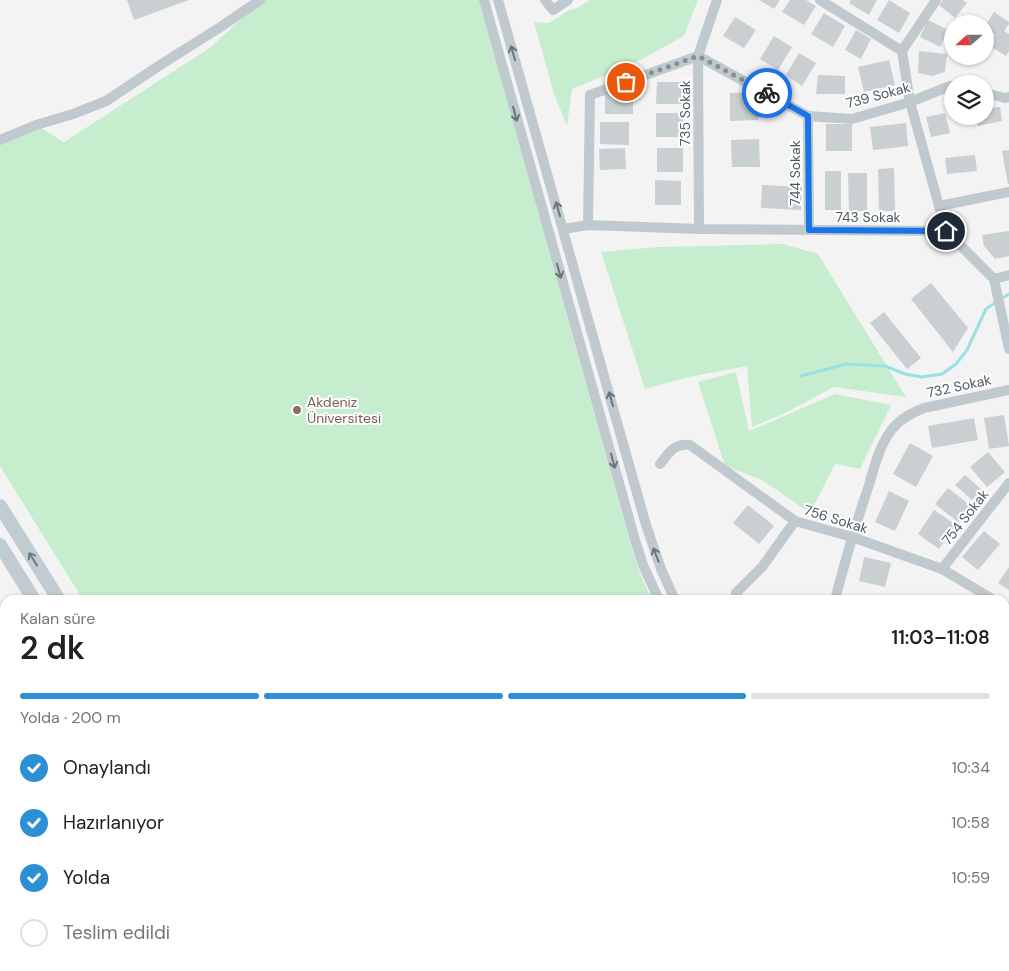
<!DOCTYPE html>
<html lang="tr">
<meta charset="utf-8">
<style>
body{margin:0;font-family:"DM Sans",sans-serif;background:#f2f2f2;color:#202124;height:100vh;display:flex;flex-direction:column;font-size:19px;white-space:nowrap}
*{box-sizing:border-box;margin:0}
p{font-size:16px;color:#757577}
.icon{flex:none;width:28px;height:28px;fill:none;stroke:currentColor;stroke-width:2;stroke-linecap:round;stroke-linejoin:round}
.map{position:relative;flex:1;overflow:hidden}
.sheet{position:absolute;left:0px;top:595px;width:1010px;height:376px;display:flex;flex-direction:column;background:#fff;border-radius:15px 15px 0 0;box-shadow:0 1px 4px #0004}
.sheet>*{flex:none}
.needle{width:32px;rotate:249deg}
.buttons{position:absolute;left:944px;top:15px;display:grid;gap:10px}
.buttons a{display:grid;place-items:center;width:50px;height:50px;border-radius:50%;background:#fff;box-shadow:0 1px 4px #0004;font-size:25px}
.pin{position:absolute;display:grid;place-items:center;width:42px;height:42px;color:#fff;margin:-21px;border:2px solid #fff;border-radius:50%;box-shadow:0 1px 5px #0007}
.courier{position:absolute;display:grid;place-items:center;width:50px;height:50px;margin:-25px;border:4px solid #1a73e8;border-radius:50%;background:#fff;color:#222;box-shadow:0 1px 6px #0007}
.overview em{font-style:normal;font-weight:600}
.overview div{display:flex;flex-direction:column-reverse}
.overview{display:flex;align-items:center;justify-content:space-between;height:85px;padding:0 20px}
h1{font-size:32px;font-weight:600;line-height:38px}
.bar{display:grid;grid-template-columns:repeat(4,1fr);gap:8px 5px;align-content:center;height:60px;padding:0 20px}
.bar i{height:6px;border-radius:4px;background:#e0e0e0}
.bar .active{background:#2c90d5}
.bar p{grid-column:span 4}
ol{padding:0 20px;list-style:none}
li{display:flex;align-items:center;gap:15px;height:55px}
li p{margin-inline-start:auto}
li .icon{padding:5px;border-radius:50%;background:#2c90d5;color:#fff;stroke-width:4}
li:last-child{color:#757577}
li i{width:28px;height:28px;border:2px solid #e0e0e0;border-radius:50%}
.map>svg:first-child{display:block}
.green{fill:#c7edcf}
.lines{fill:none;stroke-linecap:round;stroke-linejoin:round}
.stream{stroke:#98e1e5;stroke-width:3}
.building{fill:#cacfd1}
.street{stroke:#c0c9cd;stroke-width:10}
.secondary{stroke:#c0cbd2;stroke-width:14}
.oneway{stroke:#69757a}
.oneway2{stroke:#6f7b82}
.done{stroke:#878f93;stroke-width:5;stroke-dasharray:0 9}
.route{stroke:#1a73e8;stroke-width:6}
.education-dot{fill:#8d6e63;stroke:#fff;stroke-width:2}
.labels{text-anchor:middle;stroke-width:4;stroke-linejoin:round;paint-order:stroke}
.street-label{font-size:14px;fill:#4c595f;stroke:#fff}
.education-label{font-size:14px;fill:#785e54;stroke:#fff;text-anchor:start}
</style>
<div class="map">
<svg width="1009" height="971" viewBox="0 0 1009 971">
<rect width="100%" height="100%" fill="#f4f3f3"/>
<!-- green -->
<g class="green">
<path d="M261,0H479L631,546L639,571L652,600H83L0,466V141L36,125L64,142L211,47Z"/>
<path d="M590,0H698L684,36L629,66L572,89L567,126L554,94L534,22L549,23L568,11L579,7Z"/>
<path d="M783,244L818,254L906,397L834,387L783,414L752,427L747,366L689,377L645,389L601,252L658,247Z"/>
<path d="M736,372L749,431L835,394L891,405L860,469L835,464L810,513L762,480L725,466L698,382Z"/>
<path d="M5,628V743L0,734V630Z"/>
<path d="M0,872L5,874V966H15L7,971H0Z"/>
<path d="M74,966H147L142,971H76Z"/>
<path d="M312,966H809L803,971H315Z"/>
</g>
<g class="lines">
<!-- stream -->
<g class="stream">
<path d="M1001,299L1009,294"/>
<path d="M801,376L846,364L885,366L905,374L922,377L942,374L956,364L967,350L986,309L996,302"/>
</g>
</g>
<!-- building -->
<g class="building">
<path d="M127,0H189L134,20Z"/>
<path d="M759,0H780L774,9Z"/>
<path d="M790,0H806L816,6L804,25L782,12Z"/>
<path d="M851,0H877L869,15L849,3Z"/>
<path d="M889,0L910,13L899,33L877,20Z"/>
<path d="M943,0H963L967,3L955,18L939,5Z"/>
<path d="M994,12L1009,22V24L1004,31L1009,34V51L1006,56L988,45L995,35L985,28V26Z"/>
<path d="M824,13L845,26L833,47L811,34Z"/>
<path d="M735,17L756,30L744,48L723,36Z"/>
<path d="M928,20L948,30L940,47L920,37Z"/>
<path d="M856,30L871,39L861,59L845,50Z"/>
<path d="M774,36L792,47L778,70L760,59Z"/>
<path d="M919,51L947,54L945,72L932,76L918,73Z"/>
<path d="M799,53L816,63L802,86L786,75Z"/>
<path d="M889,60L895,85L864,92L858,67Z"/>
<path d="M818,75L845,76V94H816Z"/>
<path d="M657,82H684V104H656Z"/>
<rect x="605" y="92" width="28" height="22"/>
<path d="M758,92V120L730,121V93Z"/>
<path d="M1000,107L1002,121L978,126L976,116H985V109Z"/>
<rect x="656" y="113" width="27" height="24"/>
<path d="M945,113L950,133L931,137L926,117Z"/>
<path d="M600,122H629V145L600,144Z"/>
<path d="M906,123L908,146L873,150L870,127Z"/>
<rect x="826" y="124" width="26" height="27"/>
<path d="M759,139L760,167H732L731,140Z"/>
<path d="M625,148L626,169L600,170L599,149Z"/>
<rect x="657" y="148" width="26" height="24"/>
<path d="M1009,150V184H1008L1002,151Z"/>
<path d="M975,155L977,171L947,174L945,158Z"/>
<path d="M894,168L895,211H879L878,169Z"/>
<rect x="825" y="171" width="16" height="39"/>
<path d="M848,173H867V211H849Z"/>
<path d="M655,180L681,181V205H655Z"/>
<path d="M762,185L802,187L801,210L761,208Z"/>
<path d="M1009,231V256L995,259L984,246L982,235Z"/>
<path d="M931,283L968,328L953,352L911,299Z"/>
<path d="M884,312L921,358L907,369L870,323Z"/>
<path d="M1004,415L1009,446L989,449L984,418Z"/>
<path d="M974,418L978,440L932,448L928,426Z"/>
<path d="M910,443L933,456L916,487L893,474Z"/>
<path d="M988,452L1005,472L987,487L970,467Z"/>
<path d="M965,475L981,489L972,500L955,485Z"/>
<path d="M948,488L971,506L958,522L935,504Z"/>
<path d="M889,491L909,501L895,531L875,522Z"/>
<path d="M748,505L774,526L759,544L733,523Z"/>
<path d="M934,510L956,525L939,549L918,534Z"/>
<path d="M984,531L1000,544L978,570L962,557Z"/>
<path d="M864,557L891,563L885,587L859,581Z"/>
<path d="M1009,567V590L998,583Z"/>
<path d="M854,595L870,599V600H852Z"/>
<path d="M1009,818V843L1008,844L1005,841V821Z"/>
<path d="M1009,913V949L1005,952V916Z"/>
<path d="M952,966H960L963,971H944Z"/>
</g>
<g class="lines">
<!-- street -->
<g class="street">
<path d="M484,0L635,540L643,565L659,600"/>
<path d="M498,0L646,525L661,569L675,600"/>
<path d="M545,0L553,10L568,0"/>
<path d="M820,0L902,51L910,102L946,231L994,279L1009,349"/>
<path d="M902,51L936,0"/>
<path d="M985,93L1005,98L1009,97"/>
<path d="M808,116L809,230"/>
<path d="M0,140L36,125L73,114L106,101L157,67L222,26L260,0"/>
<path d="M939,206L1009,192"/>
<path d="M588,225L590,95L698,56L808,116L852,119L910,102L950,86H952"/>
<path d="M563,229L588,225L699,229L946,231"/>
<path d="M699,229L698,56L717,0"/>
<path d="M994,279L1009,275"/>
<path d="M660,464C669,453 674,443 690,445L795,521L852,537L942,569L994,600"/>
<path d="M942,569L1009,483"/>
<path d="M736,593L762,567L795,521"/>
<path d="M835,600C845,561 856,523 869,485C874,467 879,448 890,432C898,420 911,413 924,408L1009,390"/>
<path d="M1005,607L1009,609"/>
<path d="M1005,684L1009,667"/>
<path d="M1005,710L1009,711"/>
</g>
<!-- secondary -->
<g class="secondary">
<path d="M0,506L59,600"/>
<path d="M0,545L34,600"/>
<path d="M1005,869L1009,866"/>
<path d="M1005,889L1009,886"/>
<path d="M264,966L267,971"/>
<path d="M288,966L291,971"/>
<path d="M871,971L877,966"/>
<path d="M901,971L907,966"/>
</g>
</g>
<!-- one-way arrows -->
<defs><path id="oneway-shaft" d="M-6 0H5M1.5-3L5.5 0L1.5 3" fill="none" stroke-width="1.6" stroke-linecap="round" stroke-linejoin="round" transform="scale(1.25)"/></defs>
<g class="oneway">
<use href="#oneway-shaft" transform="translate(513 53) rotate(-106)"/>
<use href="#oneway-shaft" transform="translate(515 114) rotate(75)"/>
<use href="#oneway-shaft" transform="translate(558 209) rotate(-106)"/>
<use href="#oneway-shaft" transform="translate(559 271) rotate(74)"/>
<use href="#oneway-shaft" transform="translate(611 399) rotate(-106)"/>
<use href="#oneway-shaft" transform="translate(613 461) rotate(74)"/>
<use href="#oneway-shaft" transform="translate(656 555) rotate(-111)"/>
</g>
<use class="oneway2" href="#oneway-shaft" transform="translate(33 559) rotate(-122)"/>
<g class="lines">
<!-- done -->
<path class="done" d="M626,82L698,56L767,93"/>
<!-- route -->
<path class="route" d="M767,93L808,116L809,230L946,231"/>
</g>
<!-- markers -->
<circle class="education-dot" cx="297" cy="410" r="5"/>
<g class="labels">
<!-- street labels -->
<g class="street-label">
<text transform="translate(878 95) rotate(-15)" y="5">739 Sokak</text>
<text transform="translate(685 113) rotate(-90)" y="5">735 Sokak</text>
<text transform="translate(795 173) rotate(-90)" y="5">744 Sokak</text>
<text x="868" y="222">743 Sokak</text>
<text transform="translate(959 386) rotate(-12)" y="5">732 Sokak</text>
<text transform="translate(965 517) rotate(-52)" y="5">754 Sokak</text>
<text transform="translate(836 519) rotate(17)" y="5">756 Sokak</text>
</g>
<!-- education labels -->
<g class="education-label">
<text x="307" y="407">Akdeniz<tspan x="307" dy="16">Üniversitesi</tspan></text>
</g>
</g>
</svg>
<div class="buttons">
<a><svg class="needle" viewBox="-14 -14 28 28"><path d="M0-13l5 13h-10z" fill="#e53935"/><path d="M0 13l5-13h-10z" fill="#757577"/></svg></a>
<a><svg class="icon" aria-label="layers" viewBox="0 0 24 24"><path d="M12 4l9 5-9 5-9-5zM3 14l9 5 9-5"/></svg></a>
</div>
<div class="pin" style="left:626px;top:82px;background:#ea580c"><svg class="icon" aria-label="bag" viewBox="0 0 24 24"><path d="M5 8h14l-1 12H6zM9 8a3 3 0 0 1 6 0"/></svg></div>
<div class="pin" style="left:946px;top:231px;background:#1f2937"><svg class="icon" aria-label="home" viewBox="0 0 24 24"><path d="M3 11l9-7 9 7M6 9v11h12V9"/></svg></div>
<div class="courier" style="left:767px;top:93px"><svg class="icon" aria-label="bike" viewBox="0 0 24 24"><circle cx="6" cy="16" r="4"/><circle cx="18" cy="16" r="4"/><path d="M6 16l4-8h5l3 8M10 8l3 8H6M13 5h3"/></svg></div>
<section class="sheet">
<div class="overview"><div><h1>2 dk</h1><p>Kalan süre</p></div><em>11:03–11:08</em></div>
<div class="bar"><i class="active"></i><i class="active"></i><i class="active"></i><i></i><p>Yolda · 200 m</p></div>
<ol>
<li><svg class="icon" aria-label="check" viewBox="0 0 24 24"><path d="M5 12l5 5 9-10"/></svg>Onaylandı<p>10:34</p></li>
<li><svg class="icon" aria-label="check" viewBox="0 0 24 24"><path d="M5 12l5 5 9-10"/></svg>Hazırlanıyor<p>10:58</p></li>
<li><svg class="icon" aria-label="check" viewBox="0 0 24 24"><path d="M5 12l5 5 9-10"/></svg>Yolda<p>10:59</p></li>
<li><i></i>Teslim edildi</li>
</ol>
</section>
</div>
